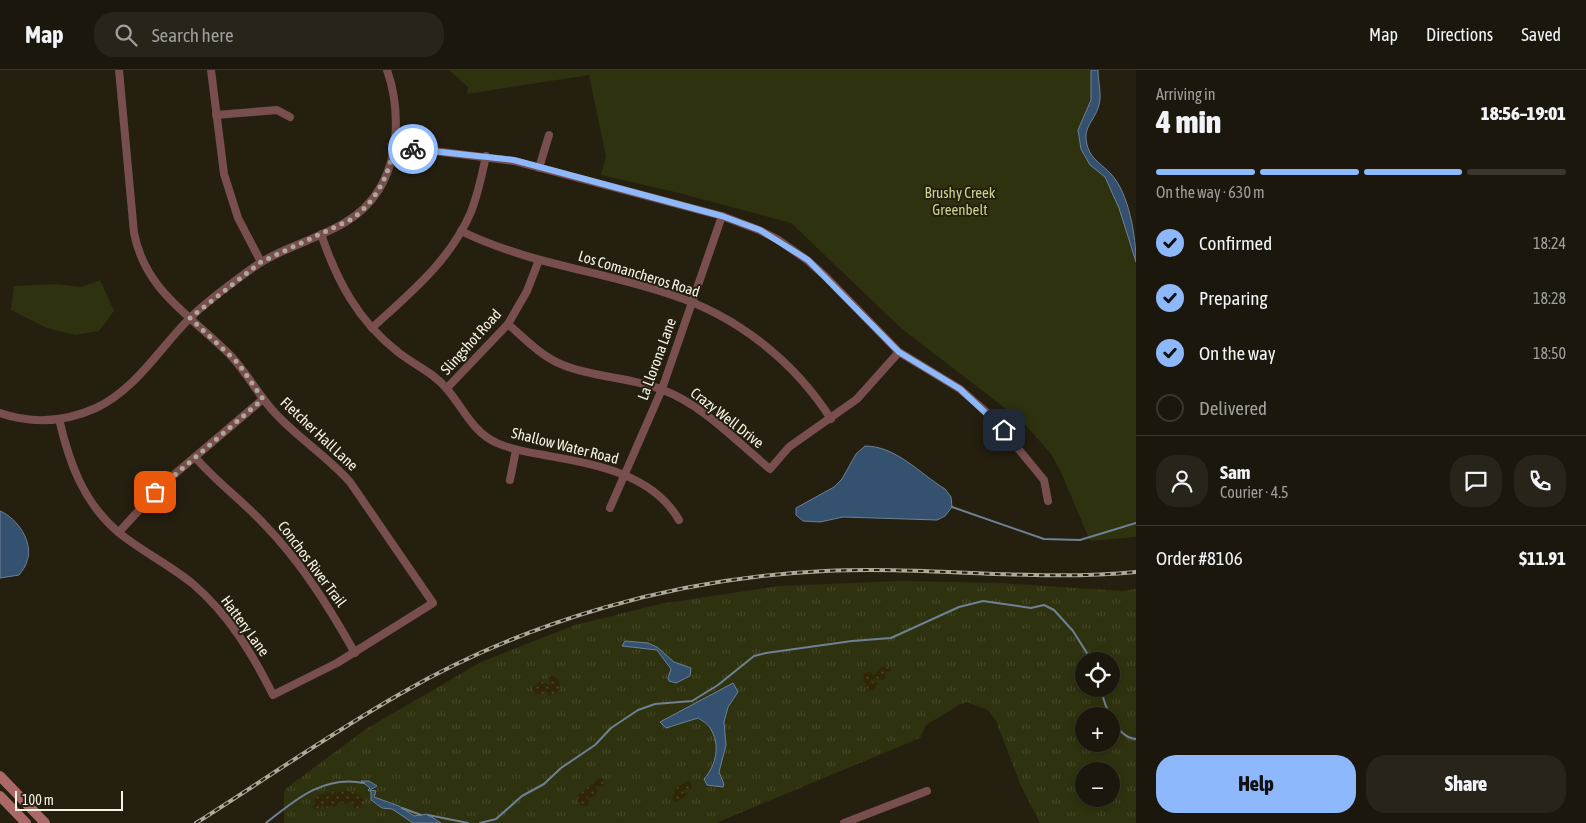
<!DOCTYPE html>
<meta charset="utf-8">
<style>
body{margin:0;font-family:"Asap Condensed",sans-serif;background:#29241a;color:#f1f3f6;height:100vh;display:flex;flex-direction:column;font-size:19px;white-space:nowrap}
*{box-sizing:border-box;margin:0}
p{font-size:16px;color:#a09f9d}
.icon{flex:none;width:28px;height:28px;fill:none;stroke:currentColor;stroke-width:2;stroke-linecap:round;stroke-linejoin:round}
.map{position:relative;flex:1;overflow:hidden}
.panel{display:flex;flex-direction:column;background:#1c170c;width:450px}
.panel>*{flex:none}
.buttons{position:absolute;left:1075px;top:582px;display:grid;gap:10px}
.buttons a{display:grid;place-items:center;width:45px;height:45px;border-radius:50%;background:#1c170c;box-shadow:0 2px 8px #0003,0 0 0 1px #3a362d;font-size:25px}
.scale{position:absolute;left:15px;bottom:12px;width:108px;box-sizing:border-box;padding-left:5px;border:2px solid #f5f2e7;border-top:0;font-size:14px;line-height:18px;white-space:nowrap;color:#f5f2e7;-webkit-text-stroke:4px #251f10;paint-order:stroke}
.pin{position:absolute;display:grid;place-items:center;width:42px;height:42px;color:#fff;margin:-21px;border-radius:10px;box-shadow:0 2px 8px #0006}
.courier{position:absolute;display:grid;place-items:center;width:50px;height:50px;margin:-25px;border:4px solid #8db9fc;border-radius:50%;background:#fff;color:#222;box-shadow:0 1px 6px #0007}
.summary em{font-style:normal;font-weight:800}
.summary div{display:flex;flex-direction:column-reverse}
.summary{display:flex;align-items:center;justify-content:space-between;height:85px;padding:0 20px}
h1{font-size:32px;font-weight:800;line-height:38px}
.bar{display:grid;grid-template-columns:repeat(4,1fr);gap:8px 5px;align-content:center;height:60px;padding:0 20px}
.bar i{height:6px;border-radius:4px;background:#3a362d}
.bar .selected{background:#8db9fc}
.bar p{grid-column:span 4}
.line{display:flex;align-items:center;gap:12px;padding:0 20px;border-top:1px solid #3a362d}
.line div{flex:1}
.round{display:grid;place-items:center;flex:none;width:52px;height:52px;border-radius:20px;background:#29241a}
ol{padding:0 20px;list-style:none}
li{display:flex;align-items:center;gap:15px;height:55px}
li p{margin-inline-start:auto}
li .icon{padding:5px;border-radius:50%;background:#8db9fc;color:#111;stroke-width:4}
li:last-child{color:#a09f9d}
li i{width:28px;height:28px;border:2px solid #3a362d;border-radius:50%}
.cta{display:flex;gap:10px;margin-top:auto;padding:10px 20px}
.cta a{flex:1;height:58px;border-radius:20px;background:#8db9fc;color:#111;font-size:20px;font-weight:800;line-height:58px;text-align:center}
.cta a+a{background:#29241a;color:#f1f3f6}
header{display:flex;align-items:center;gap:30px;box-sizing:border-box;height:70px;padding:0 25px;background:#1c170c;border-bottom:1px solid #3a362d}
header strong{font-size:24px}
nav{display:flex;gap:28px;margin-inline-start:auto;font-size:18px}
.search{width:350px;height:45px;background:#29241a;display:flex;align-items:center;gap:12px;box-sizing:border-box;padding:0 18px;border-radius:20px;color:#a09f9d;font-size:19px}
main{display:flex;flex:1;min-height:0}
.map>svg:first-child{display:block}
.grass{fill:url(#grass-tufts);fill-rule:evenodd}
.sand{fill:url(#sand-dots)}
.green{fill:#2f320e}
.water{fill:#355170;stroke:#6f8194}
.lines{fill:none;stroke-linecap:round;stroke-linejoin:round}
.stream{stroke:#6f8194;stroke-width:2}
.minor{stroke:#784f4e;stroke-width:8}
.secondary{stroke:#aa6967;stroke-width:10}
.rail-casing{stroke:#ada99d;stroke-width:4}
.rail{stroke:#251f10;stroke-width:2;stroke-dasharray:5.5;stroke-linecap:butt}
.done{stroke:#aca89c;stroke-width:5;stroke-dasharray:0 9}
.route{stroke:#8db9fc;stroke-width:6}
.labels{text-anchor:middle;stroke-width:4;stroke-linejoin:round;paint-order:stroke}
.park-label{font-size:15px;fill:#cbd48d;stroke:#251f10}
.street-label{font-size:15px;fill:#f5f2e7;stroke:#251f10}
</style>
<header>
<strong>Map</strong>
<div class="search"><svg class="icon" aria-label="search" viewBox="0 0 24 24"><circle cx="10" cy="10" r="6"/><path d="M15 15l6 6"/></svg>Search here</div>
<nav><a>Map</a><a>Directions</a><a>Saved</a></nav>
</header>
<main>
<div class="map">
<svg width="1136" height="753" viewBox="0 0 1136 753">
<defs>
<pattern id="grass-tufts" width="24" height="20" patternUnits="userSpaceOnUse" patternTransform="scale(1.25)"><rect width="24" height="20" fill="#2f320e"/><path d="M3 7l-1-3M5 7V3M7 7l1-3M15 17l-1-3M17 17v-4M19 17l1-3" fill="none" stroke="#444625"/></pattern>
<pattern id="sand-dots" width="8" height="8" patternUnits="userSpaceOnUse" patternTransform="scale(1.25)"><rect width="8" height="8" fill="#2f2605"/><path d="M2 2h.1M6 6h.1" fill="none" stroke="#4e4629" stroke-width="1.8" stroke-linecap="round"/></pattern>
</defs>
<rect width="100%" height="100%" fill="#251f10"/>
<!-- grass -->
<path class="grass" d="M900,511L1000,513L1123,521L1136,519V753H1040L1021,716L996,651L988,640L967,632L959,635L926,655L920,668L716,753H284V720L366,659L481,592L575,555L660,534L779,516ZM1084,591H1111V619H1084ZM1084,646H1111V674H1084ZM1084,701H1111V729H1084Z"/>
<!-- sand -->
<g class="sand">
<path d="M883,596L890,597L891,601L885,602L886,607L883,610L871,609V612L878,613L874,619L869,621L865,618L866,613L863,611L864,604L869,602L875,604Z"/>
<path d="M551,605L557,608L560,614L559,621L549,626L545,619L543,624L536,625L532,618L540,611L551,615L548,608Z"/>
<path d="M599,708L604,709L605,713L603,717H596L597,723L594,727H585L589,730L588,736H580L577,726Z"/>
<path d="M688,710L692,714L691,719L684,720L687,725L677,732H672L673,721Z"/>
<path d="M343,721L355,722L364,730L360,738H354L352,731L346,735L341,731L335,737L330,736L325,739L322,734L319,740L314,739L313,736L316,732L313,731L319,724Z"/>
</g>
<!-- green -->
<g class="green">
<path d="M449,0H1091V30L1078,60L1090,95L1105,107L1119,138L1136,192V467L1090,471L1061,402L1051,384L1022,351L902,259L791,153L679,123L601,105L606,87L589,5L467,24L468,17Z"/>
<path d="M100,210L114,241L99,261L75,265L47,258L11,240L14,216L57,214L81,217Z"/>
</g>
<!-- water -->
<g class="water">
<path d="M1091,0H1098C1098,11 1102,25 1099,35C1094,53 1081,57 1088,78C1092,90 1103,95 1111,104C1129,123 1136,167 1136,192L1119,138L1105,107L1090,95L1081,79L1078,60L1091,30Z"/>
<path d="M865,376C896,376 919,403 945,419L951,427L952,437L945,446L937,450L843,447L820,452L803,451L796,445V438L834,417L842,409L856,384Z"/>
<path d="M0,441C17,448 34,472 27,491C26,496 22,501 19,505L0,508Z"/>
<path d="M625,571L648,573L657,577L674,592L691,598L690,606L676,613L669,611L668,608L671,599L657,580L622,576Z"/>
<path d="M733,613L738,622L728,637L724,652L726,675L719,702L724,714L723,717L707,715L704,709C716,696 721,674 710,658C708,654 701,650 698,648L666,658L660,652Z"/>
<path d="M361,711H369L377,716L370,720L376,721L374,727L399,736L414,746L427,744L441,753H413L392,739L382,738L371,730V722L368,720L370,718Z"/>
</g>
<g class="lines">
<!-- stream -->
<g class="stream">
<path d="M952,437L1044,469L1080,470L1136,453"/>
<path d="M1101,619C1104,634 1116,668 1136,669"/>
<path d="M402,738L421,745"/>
<path d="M428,745L468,753"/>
<path d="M266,753C296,729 324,705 364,713"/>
<path d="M480,753L496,749L522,726L544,714L561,698L595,675L611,658L638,640L655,634L692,631L718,615L754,586L766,583L852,571L891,568L959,537L983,531L1031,538L1044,535L1054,540L1073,561L1092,591"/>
</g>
<!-- minor -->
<g class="minor">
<path d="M211,0L224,104L238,148L261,192"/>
<path d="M216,45L277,40L290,47"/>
<path d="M394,76L514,91L722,146L759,160L777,169L807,190L825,206L899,282L960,319L992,347L1044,410L1048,431"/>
<path d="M539,98L549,65"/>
<path d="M461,161C528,194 602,201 672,225C737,246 794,291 831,349"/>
<path d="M321,164C337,211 358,251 398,282C414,295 433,302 446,318C463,337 472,362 497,373C512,380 528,382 544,385C593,394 652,403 679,450"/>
<path d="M508,254C525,269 542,287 563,295C595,308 631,307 663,320C703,335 737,372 770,399L789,377L857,329L899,282"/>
<path d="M372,258C410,223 450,191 471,142C478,124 482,105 486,86"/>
<path d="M447,318L508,254L527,221L539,190"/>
<path d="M0,343C32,354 65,352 96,338C135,320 159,279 189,249C208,230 232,213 254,197C293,169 351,165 378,121C400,87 400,37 387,0"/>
<path d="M59,349C69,392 83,432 118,462C141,481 170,495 193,514C229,545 252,583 273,625L337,593L433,533L350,412C327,386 298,368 275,343C256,323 245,298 225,280C187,243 145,219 134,163L119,0"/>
<path d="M195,387C216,412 242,430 264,454C301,492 329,537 355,583"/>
<path d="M510,410L516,380"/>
<path d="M610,438L662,319L722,146"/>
<path d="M119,462L163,414L263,329"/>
<path d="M844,753L927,721"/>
</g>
<!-- secondary -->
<g class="secondary">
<path d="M0,706L45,753"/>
<path d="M0,726L26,753"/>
</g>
<defs>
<path id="rail" d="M196,753C264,710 330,664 400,624C528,550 677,508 825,501C929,496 1033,512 1136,502"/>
</defs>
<!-- rail casing -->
<use href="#rail" class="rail-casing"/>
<!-- rail -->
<use href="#rail" class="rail"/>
</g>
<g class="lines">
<!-- done -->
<path class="done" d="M155,422L263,329L238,293L190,248L261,192L352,149C376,131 389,106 394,76L413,79"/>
<!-- route -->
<path class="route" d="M413,79L514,90L722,146L760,160L808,190L899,282L960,319L1004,360"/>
</g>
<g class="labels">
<!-- park labels -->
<g class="park-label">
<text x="960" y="128">Brushy Creek<tspan x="960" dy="17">Greenbelt</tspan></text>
</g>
<!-- street labels -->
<g class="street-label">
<text transform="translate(639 204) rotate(17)" y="5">Los Comancheros Road</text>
<text transform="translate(471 272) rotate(-48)" y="5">Slingshot Road</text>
<text transform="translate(657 289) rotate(-70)" y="5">La Llorona Lane</text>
<text transform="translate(727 348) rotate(38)" y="5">Crazy Well Drive</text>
<text transform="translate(319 364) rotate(43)" y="5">Fletcher Hall Lane</text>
<text transform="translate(565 376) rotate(14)" y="5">Shallow Water Road</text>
<text transform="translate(312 494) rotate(53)" y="5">Conchos River Trail</text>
<text transform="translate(245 556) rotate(54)" y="5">Hattery Lane</text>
</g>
</g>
</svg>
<div class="buttons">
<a><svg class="icon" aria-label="locate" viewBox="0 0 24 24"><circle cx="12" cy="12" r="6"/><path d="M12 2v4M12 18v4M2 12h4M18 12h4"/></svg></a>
<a>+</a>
<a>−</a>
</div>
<div class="scale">100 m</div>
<div class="pin" style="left:155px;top:422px;background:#ea580c"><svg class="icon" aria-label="bag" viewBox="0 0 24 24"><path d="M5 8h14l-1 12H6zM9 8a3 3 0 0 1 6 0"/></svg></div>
<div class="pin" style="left:1004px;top:360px;background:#1f2937"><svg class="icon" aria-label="home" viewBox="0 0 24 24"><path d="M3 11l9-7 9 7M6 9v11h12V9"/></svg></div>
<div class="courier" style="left:413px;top:79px"><svg class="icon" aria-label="bike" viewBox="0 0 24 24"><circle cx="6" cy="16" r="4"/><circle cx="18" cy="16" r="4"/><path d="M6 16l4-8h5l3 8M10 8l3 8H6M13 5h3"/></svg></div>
</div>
<section class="panel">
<div class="summary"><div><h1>4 min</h1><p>Arriving in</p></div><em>18:56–19:01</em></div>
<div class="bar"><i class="selected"></i><i class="selected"></i><i class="selected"></i><i></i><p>On the way · 630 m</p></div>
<ol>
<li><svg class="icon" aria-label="check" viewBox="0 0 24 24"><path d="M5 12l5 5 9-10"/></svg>Confirmed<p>18:24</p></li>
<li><svg class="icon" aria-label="check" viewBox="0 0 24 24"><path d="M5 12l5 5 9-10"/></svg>Preparing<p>18:28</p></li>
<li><svg class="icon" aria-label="check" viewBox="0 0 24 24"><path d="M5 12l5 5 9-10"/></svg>On the way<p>18:50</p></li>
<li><i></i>Delivered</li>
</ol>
<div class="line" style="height:90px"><a class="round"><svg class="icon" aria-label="person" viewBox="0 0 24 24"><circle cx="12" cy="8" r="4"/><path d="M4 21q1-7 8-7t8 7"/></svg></a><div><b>Sam</b><p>Courier · 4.5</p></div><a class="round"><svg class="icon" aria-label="chat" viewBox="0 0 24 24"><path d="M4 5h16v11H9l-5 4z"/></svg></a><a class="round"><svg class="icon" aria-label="phone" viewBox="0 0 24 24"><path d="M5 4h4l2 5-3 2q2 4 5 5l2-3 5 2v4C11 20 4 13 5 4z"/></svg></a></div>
<div class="line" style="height:65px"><div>Order #8106</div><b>$11.91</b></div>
<div class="cta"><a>Help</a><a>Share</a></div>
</section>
</main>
